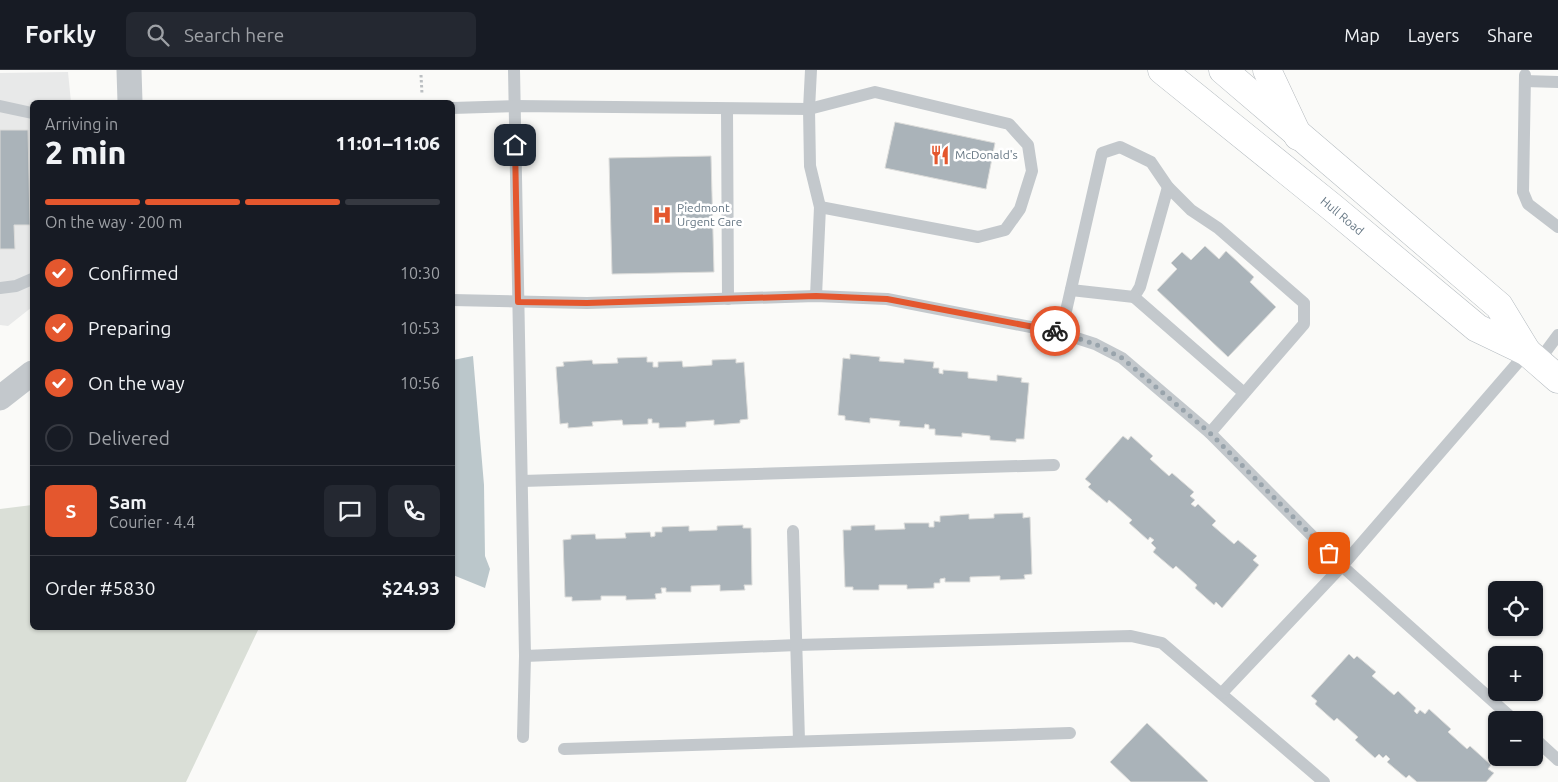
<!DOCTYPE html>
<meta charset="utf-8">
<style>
body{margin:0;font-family:Ubuntu,sans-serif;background:#242831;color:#f1f3f6;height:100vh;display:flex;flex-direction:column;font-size:19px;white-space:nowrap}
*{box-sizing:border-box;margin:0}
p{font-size:16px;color:#9ea1a6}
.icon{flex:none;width:28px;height:28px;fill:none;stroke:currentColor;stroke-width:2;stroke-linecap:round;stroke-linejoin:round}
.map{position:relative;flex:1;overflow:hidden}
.sheet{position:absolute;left:30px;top:30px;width:425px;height:530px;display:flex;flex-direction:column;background:#171b24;border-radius:8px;box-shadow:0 1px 4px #0004}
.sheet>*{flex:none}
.controls{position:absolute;left:1488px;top:511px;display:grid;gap:10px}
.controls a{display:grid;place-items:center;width:55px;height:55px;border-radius:8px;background:#171b24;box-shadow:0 1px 4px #0004;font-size:25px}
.pin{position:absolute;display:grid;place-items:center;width:42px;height:42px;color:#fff;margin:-21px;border-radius:10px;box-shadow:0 2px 8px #0006}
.courier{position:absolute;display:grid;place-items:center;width:50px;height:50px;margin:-25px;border:4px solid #e4572e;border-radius:50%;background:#fff;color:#222;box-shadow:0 1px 6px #0007}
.summary em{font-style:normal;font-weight:800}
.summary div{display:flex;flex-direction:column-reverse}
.summary{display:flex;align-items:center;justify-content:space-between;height:85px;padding:0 15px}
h1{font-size:32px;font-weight:800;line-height:38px}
.bar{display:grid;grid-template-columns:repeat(4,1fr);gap:8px 5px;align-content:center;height:60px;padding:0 15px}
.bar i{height:6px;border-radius:4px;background:#363941}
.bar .selected{background:#e4572e}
.bar p{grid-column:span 4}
.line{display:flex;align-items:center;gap:12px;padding:0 15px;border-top:1px solid #363941}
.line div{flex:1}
.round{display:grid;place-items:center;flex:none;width:52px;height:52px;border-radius:8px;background:#242831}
ol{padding:0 15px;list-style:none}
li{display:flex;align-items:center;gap:15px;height:55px}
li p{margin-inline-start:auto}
li .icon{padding:5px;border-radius:50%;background:#e4572e;color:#fff;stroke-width:4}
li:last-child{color:#9ea1a6}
li i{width:28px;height:28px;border:2px solid #363941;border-radius:50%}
header{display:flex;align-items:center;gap:30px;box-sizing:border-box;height:70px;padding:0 25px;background:#171b24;border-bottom:1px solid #363941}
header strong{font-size:24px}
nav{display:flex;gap:28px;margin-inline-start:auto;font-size:18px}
.search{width:350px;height:45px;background:#242831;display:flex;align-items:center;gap:12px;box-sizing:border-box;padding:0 18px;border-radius:8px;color:#9ea1a6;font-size:19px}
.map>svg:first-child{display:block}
.built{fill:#e8e9e9}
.green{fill:#dadfd7}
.water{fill:#bbc7cb}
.building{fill:#aab3b9;stroke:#dcdcda}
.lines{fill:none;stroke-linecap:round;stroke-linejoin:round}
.secondary-casing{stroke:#b3babf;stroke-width:29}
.trunk-casing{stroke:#b4b9bd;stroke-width:29}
.path{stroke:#bbbfc2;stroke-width:3;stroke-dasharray:2.5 2.5;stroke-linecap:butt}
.service{stroke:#c3c8cc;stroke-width:12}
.minor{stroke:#c3c8cc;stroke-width:25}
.secondary{stroke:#fff;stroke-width:28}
.trunk{stroke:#fff;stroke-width:28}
.done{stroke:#99a4ac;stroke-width:5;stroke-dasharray:0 9}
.route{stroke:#e4572e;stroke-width:6}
.labels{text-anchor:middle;stroke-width:5;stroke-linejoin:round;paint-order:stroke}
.poi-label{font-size:12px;fill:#657683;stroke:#fff;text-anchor:start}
.street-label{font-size:12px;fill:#657683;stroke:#fff}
</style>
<header>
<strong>Forkly</strong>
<div class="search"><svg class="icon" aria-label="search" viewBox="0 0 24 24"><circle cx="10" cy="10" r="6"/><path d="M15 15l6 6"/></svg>Search here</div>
<nav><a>Map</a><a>Layers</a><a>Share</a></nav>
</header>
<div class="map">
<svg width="1558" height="712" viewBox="0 0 1558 712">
<rect width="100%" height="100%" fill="#fafaf8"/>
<!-- built -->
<path class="built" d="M68,2L71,32H32V237L8,256L0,255V3Z"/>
<!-- green -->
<path class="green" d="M32,435V558H259L186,712H0V439Z"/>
<!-- water -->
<path class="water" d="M473,286L484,415L485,486L490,499L485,518L453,505V290Z"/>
<!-- building -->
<g class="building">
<path d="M895,52L995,73L986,119L885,98Z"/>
<path d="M0,60H28L30,155H14L15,179H0Z"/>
<path d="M711,86L714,202L612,204L609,88Z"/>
<path d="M1205,176L1219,189L1226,181L1254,207L1250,212L1276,237L1228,287L1157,220L1177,199L1171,193L1182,182L1191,190Z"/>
<path d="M850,284L880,287L879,291L904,293V289L934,292L933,298H939V303L943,304V300L968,302V308L997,311V305L1022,308L1021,312L1029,313L1024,369H1016V372L990,370V366L962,363V367L935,365V359H929V355L925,354L924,358L899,356L900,351L870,348V353L845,350V346L838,345L843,288L850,289Z"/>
<path d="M647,287V292H653V297H658V292L682,291L683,297L712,295V290L736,289V293L744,292L748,349L740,350V353L714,355V350L686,352V357L659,358V353H652V349H648V354L623,355L622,350L592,352L593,356L568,358V353L560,354L556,297L564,296L563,292L592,290L593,294L618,293L617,288Z"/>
<path d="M1123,366L1128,370L1131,366L1153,386L1150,389L1169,406L1172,403L1194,422L1190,426L1195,430L1191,434L1195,437L1198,434L1216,451L1212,455L1234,474L1238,470L1257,486L1253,490L1259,495L1222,538L1216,532L1214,535L1195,518L1197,515L1176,496L1173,499L1153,482L1156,478L1151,473L1154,470L1150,467L1148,470L1129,453L1132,450L1109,430L1107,433L1088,417L1091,414L1085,409Z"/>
<path d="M1023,443V448L1030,447L1032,504L1024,505L1025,509L1000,510V506L970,507V512H945V508L940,509V513H934V518L907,519V515H879V520H853V517H845L843,460H851V456L875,455V460L905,459L904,453H929V457H934V451L940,452V446L969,444V449L994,448V444Z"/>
<path d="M743,455V458H751L752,515H744L745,520L720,521V515L691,516V522H666V518H661L662,523L655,524L656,529L626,530V526H601V530L572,531V527H565L563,470L571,469V465L595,464L596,469L626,468L625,463L650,462L651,467L655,466V462H662V457L689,456V461L717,460V456Z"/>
<path d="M1349,584L1354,589L1357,586L1376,602L1372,606L1394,625L1398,621L1416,638L1414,641L1417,644L1420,640L1425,644L1429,639L1451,659L1448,662L1467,679L1470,676L1491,695L1488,699L1494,703L1486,712H1417L1409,705L1406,708L1387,692L1390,689L1386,685L1383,688L1379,684L1375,688L1355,670L1358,667L1337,648L1334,651L1315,634L1317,631L1311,626Z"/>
<path d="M1147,653L1208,711L1207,712H1131L1110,692Z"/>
</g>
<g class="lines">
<defs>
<g id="secondary">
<path d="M1162,0L1333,138L1477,258L1527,282L1558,309"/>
<path d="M1223,0L1499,236L1527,282"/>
</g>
<path id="trunk" d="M1267,0L1298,66"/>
</defs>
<!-- secondary casing -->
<use href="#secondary" class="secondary-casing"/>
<!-- trunk casing -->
<use href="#trunk" class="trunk-casing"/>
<!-- path -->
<path class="path" d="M421,5L422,24"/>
<!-- service -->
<g class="service">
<path d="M514,0L525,586L797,575L1131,566L1162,573L1324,712"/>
<path d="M811,0L809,39L810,96L820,137L816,226"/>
<path d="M1525,5L1523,122L1528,134L1558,157"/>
<path d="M1525,11L1558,12"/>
<path d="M0,36L32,43"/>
<path d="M452,38L515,36L809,39L875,22L1009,54L1028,75L1032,101L1020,139L1005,160L978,167L820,137"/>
<path d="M727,39L728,229"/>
<path d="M1168,117L1140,217L1134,227L1244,323"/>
<path d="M0,218L16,216L32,209"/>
<path d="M1071,220L1134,227"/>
<path d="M452,230L587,233L816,226L887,229L1061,263L1095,274L1122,288L1210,363L1342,496L1527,282"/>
<path d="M1061,263L1102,83L1120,77L1151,92L1168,117L1191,140L1218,158L1304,233V254L1210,363"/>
<path d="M1538,292L1558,265"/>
<path d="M522,411L1054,395"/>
<path d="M793,461L799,671"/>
<path d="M1222,623L1342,496L1514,650"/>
<path d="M523,667L525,586"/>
<path d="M1534,668L1558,690"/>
<path d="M564,679L1070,663"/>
</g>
<!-- minor -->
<g class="minor">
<path d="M129,0L130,32"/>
<path d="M0,328L32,303"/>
</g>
<!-- secondary -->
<use href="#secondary" class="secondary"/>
<!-- trunk -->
<use href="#trunk" class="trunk"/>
</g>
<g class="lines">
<!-- done -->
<path class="done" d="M1055,261L1095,274L1122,288L1210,363L1329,483"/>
<!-- route -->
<path class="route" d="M515,75L518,232L587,233L816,226L887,229L1055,261"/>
</g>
<!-- icons -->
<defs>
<symbol id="restaurant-bare" viewBox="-9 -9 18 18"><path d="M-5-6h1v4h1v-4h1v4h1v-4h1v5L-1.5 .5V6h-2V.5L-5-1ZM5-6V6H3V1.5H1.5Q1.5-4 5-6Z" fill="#e4572e" stroke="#fff" stroke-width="2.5" paint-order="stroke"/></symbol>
<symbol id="hospital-bare" viewBox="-9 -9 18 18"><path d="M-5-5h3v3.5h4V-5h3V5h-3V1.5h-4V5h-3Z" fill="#e4572e" stroke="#fff" stroke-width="2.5" paint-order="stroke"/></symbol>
</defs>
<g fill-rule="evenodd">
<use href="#restaurant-bare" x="926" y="71" width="28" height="28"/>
<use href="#hospital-bare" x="648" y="131" width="28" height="28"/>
</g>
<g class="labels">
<!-- poi labels -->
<g class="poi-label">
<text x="955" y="89">McDonald's</text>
<text x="677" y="142">Piedmont<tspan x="677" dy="14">Urgent Care</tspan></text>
</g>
<!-- street labels -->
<g class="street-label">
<text transform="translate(1342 146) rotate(40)" y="4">Hull Road</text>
</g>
</g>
</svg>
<div class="controls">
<a><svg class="icon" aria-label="locate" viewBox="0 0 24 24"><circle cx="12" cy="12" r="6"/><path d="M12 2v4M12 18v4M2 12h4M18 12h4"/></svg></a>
<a>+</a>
<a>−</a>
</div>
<div class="pin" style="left:1329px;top:483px;background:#ea580c"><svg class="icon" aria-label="bag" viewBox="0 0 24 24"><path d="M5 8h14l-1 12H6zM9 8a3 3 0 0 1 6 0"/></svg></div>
<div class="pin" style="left:515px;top:75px;background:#1f2937"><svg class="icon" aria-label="home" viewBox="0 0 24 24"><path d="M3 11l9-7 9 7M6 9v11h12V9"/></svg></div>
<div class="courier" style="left:1055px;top:261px"><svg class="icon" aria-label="bike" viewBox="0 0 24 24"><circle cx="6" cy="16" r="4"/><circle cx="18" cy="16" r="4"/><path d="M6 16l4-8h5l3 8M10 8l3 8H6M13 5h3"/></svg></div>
<section class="sheet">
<div class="summary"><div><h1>2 min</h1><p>Arriving in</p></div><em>11:01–11:06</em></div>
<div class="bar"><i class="selected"></i><i class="selected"></i><i class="selected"></i><i></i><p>On the way · 200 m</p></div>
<ol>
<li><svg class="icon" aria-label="check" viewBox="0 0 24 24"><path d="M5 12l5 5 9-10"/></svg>Confirmed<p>10:30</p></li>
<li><svg class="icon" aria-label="check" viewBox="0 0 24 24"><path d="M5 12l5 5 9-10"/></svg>Preparing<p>10:53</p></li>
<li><svg class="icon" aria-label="check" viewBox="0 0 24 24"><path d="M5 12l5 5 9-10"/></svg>On the way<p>10:56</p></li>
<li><i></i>Delivered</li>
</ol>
<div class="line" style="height:90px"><b class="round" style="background:#e4572e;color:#fff">S</b><div><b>Sam</b><p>Courier · 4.4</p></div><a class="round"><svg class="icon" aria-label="chat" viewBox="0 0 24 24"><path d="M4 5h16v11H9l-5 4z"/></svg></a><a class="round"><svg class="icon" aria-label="phone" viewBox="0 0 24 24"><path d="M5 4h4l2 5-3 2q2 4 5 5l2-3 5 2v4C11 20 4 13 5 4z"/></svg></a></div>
<div class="line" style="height:65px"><div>Order #5830</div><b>$24.93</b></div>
</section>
</div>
